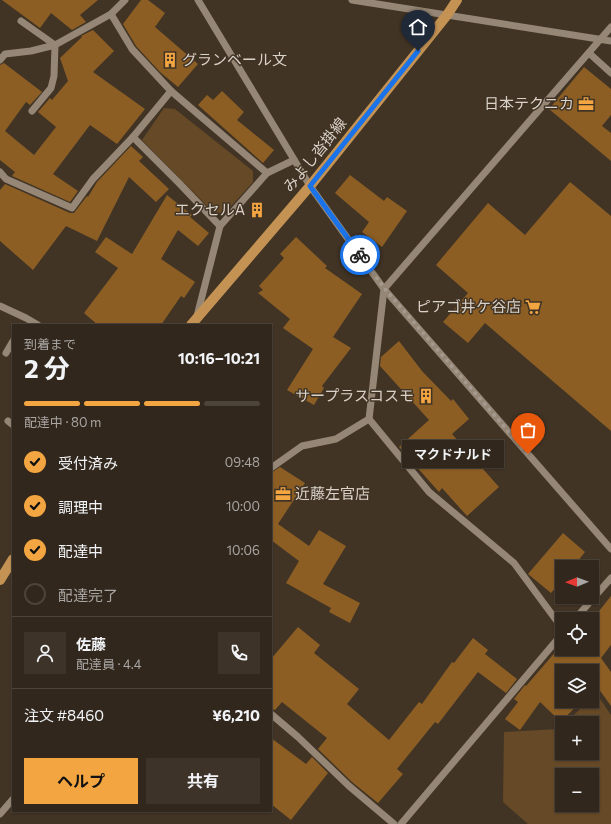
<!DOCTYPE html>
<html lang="ja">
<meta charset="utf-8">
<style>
body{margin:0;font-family:Commissioner,"Noto Sans JP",sans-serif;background:#3d3329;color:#f1f3f6;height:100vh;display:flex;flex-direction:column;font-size:15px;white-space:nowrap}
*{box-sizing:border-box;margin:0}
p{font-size:13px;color:#a8a5a3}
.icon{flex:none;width:22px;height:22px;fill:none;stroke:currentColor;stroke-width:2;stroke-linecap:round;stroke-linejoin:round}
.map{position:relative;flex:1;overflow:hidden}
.sheet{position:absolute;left:12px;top:324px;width:260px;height:488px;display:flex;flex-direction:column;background:#31271c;border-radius:0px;box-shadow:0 1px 3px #0004,0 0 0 1px #4c443b}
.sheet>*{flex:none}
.needle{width:26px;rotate:269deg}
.tools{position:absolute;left:555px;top:560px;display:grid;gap:8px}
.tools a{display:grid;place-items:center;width:44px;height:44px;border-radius:0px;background:#31271c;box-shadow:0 1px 3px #0004,0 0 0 1px #4c443b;font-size:20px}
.pin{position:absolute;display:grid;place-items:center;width:34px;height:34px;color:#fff;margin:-41px -17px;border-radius:50% 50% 50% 0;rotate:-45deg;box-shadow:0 0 4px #0007}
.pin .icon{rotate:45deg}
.courier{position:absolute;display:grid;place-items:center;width:40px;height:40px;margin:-20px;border:3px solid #1a73e8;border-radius:50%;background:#fff;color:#222;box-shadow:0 1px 5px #0007}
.bubble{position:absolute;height:28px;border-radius:0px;background:#31271c;box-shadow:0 1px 3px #0004,0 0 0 1px #4c443b;font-size:13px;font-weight:700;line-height:28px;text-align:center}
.overview em{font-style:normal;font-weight:700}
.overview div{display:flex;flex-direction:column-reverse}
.overview{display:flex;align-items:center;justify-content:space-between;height:68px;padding:0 12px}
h1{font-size:26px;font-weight:700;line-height:30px}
.bar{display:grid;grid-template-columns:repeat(4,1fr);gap:6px 4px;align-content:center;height:48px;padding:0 12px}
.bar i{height:5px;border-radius:3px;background:#4c443b}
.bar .on{background:#f2a541}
.bar p{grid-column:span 4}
.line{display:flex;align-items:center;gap:10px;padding:0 12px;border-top:1px solid #4c443b}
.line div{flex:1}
.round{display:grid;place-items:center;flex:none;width:42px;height:42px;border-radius:0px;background:#3d3329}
ol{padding:0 12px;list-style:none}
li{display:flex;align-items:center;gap:12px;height:44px}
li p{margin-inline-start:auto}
li .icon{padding:4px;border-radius:50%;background:#f2a541;color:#111;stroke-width:4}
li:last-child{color:#a8a5a3}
li i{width:22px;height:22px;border:2px solid #4c443b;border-radius:50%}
.primary-button{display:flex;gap:8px;margin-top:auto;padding:8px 12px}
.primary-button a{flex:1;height:46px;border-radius:0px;background:#f2a541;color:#111;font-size:16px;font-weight:700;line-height:46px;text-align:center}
.primary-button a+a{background:#3d3329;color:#f1f3f6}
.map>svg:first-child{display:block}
.green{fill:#664926;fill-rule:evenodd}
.building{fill:#8c5e24}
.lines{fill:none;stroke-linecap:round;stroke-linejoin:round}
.minor{stroke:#958675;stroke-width:7}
.major{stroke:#c49354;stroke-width:10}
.done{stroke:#a49a8f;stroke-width:4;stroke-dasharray:0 7.2}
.route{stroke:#1a73e8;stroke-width:5}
.labels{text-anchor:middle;stroke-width:3;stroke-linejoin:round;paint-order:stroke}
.poi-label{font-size:15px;fill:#dad1c8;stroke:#413425;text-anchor:end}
.street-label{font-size:15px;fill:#dad1c8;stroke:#413425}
</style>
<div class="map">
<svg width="611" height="824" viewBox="0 0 611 824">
<rect width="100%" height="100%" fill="#413425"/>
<!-- green -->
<g class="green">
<path d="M164,108L175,109L253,171V182L225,213H214L142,140Z"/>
<path d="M596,693L611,715V824H528L503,802L504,732L560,729L562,727V753H592V723H566L588,701H592V697ZM562,775H592V805H562Z"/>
</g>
<!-- building -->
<g class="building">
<path d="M2,0H98L80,15L86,22L72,30L51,13L40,28Z"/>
<path d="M141,0H148L165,13L155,27L198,64L178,87L160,72L136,46L123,24Z"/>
<path d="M93,30L114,51L93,72L145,109L117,144L90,125L53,174L78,191L70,202L12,176L15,172L0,160V65L4,63L42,92L30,105L26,102L5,131L34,155L56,127L38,112L50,98L52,100L68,81L60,58L82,37L81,36Z"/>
<path d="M584,67L611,89V115L602,126L611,133V161L549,109Z"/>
<path d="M222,91L244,112L237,120L274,150L263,163L198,105L207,95L213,100Z"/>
<path d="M131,146L143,157L139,161L169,189L156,202L129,177L97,241L66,226L33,270L0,241V190L5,184L70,213H74L87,196L88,197L97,182Z"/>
<path d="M350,175L384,201L387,197L407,211L382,247L362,232L369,222L335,193Z"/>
<path d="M570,182L611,216V431L485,323L468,343L443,322L468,293L436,265L488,203L525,235Z"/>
<path d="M167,195L192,215L190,217L209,233L198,246L178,230L161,259L195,282L184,298L181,296L161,325H98L84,313L118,268L95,252L106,237L132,254Z"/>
<path d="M296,237L327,266L325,268L362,294L333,337L351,348L322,386L324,388L314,405L287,390L313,349L283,328L290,319L258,293L263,290L259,286L284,258L280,254Z"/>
<path d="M399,341L422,371L451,401L453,399L469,419L452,434L499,487L467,516L442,488L439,492L399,447L429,420L380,366L381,357Z"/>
<path d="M280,467L305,483L278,524L309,546L319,530L346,546L323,584L360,603L350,623L329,612L331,608L286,583L299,561L271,540V473Z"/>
<path d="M563,533L585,552L573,567H562V580L551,593L528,574Z"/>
<path d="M611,596V645L601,658L611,672V706L596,685L592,689V671H562V701H581L561,722L540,702L520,730L505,719L518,702L514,699L525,685L526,686L558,649H592V620Z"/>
<path d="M298,627L320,645L314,653L359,689L347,704L389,740L419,702L422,704L452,662L454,663L473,638L488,650L485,654L517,679L506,693L478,672L438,724L435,722L397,769L403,774L378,803L352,782L318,749L327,738L282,702L275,710L271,709V659Z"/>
<path d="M271,738L306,764L312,757L328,773L291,820L271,804Z"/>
</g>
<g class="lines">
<!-- minor -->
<g class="minor">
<path d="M198,0L310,186L384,289L611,549"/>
<path d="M352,0L611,41"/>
<path d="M111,14L132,49L171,91L267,173"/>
<path d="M21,21L55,45L54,76L51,88L32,111"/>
<path d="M589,53L611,73"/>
<path d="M0,60L5,54L31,51L55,45L111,14L125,0"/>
<path d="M133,137L179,183L220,226"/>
<path d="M0,172L6,179L72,208L93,179L133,137L171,91"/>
<path d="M0,306L26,318L38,325"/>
<path d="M197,316L220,226L267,173L294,160"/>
<path d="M6,353L13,341"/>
<path d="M369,419L429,492L514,563L562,628"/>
<path d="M8,421L13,425"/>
<path d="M271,468L302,446L336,439L369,419L384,289L611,27"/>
<path d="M575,619L611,578"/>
<path d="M271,714L298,737L349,786L394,824"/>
<path d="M0,814L13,799"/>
<path d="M401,824L562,634"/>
</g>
<!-- major -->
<g class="major">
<path d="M191,325L310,186L447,15L457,0"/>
<path d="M0,580L13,559"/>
</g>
</g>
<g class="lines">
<!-- done -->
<path class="done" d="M360,255L384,288L528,454"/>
<!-- route -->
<path class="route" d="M360,255L310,186L418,51"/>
</g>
<!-- icons -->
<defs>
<symbol id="building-bare" viewBox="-9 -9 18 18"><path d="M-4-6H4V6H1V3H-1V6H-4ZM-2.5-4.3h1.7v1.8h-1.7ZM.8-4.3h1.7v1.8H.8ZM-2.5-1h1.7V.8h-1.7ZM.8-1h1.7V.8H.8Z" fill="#f2a541" stroke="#413425" stroke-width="2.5" paint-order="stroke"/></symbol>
<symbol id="office-bare" viewBox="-9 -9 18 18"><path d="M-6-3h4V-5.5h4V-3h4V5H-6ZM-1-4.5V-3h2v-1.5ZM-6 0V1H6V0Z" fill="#f2a541" stroke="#413425" stroke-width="2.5" paint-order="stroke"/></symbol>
<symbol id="supermarket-bare" viewBox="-9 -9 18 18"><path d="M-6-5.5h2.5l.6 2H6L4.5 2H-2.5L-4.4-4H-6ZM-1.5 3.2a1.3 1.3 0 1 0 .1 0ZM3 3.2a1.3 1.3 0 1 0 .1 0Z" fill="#f2a541" stroke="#413425" stroke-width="2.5" paint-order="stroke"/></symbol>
</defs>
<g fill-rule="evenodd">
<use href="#building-bare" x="159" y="49" width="22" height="22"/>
<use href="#office-bare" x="575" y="93" width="22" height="22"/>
<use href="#building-bare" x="246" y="199" width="22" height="22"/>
<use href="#supermarket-bare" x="522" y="296" width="22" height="22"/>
<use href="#building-bare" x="415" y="385" width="22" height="22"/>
<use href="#office-bare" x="272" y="483" width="22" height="22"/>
</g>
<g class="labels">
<!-- poi labels -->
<g class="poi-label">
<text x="182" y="65" text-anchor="start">グランベール文</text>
<text x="574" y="109">日本テクニカ</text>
<text x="245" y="215">エクセルA</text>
<text x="521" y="312">ピアゴ井ケ谷店</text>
<text x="414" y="401">サープラスコスモ</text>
<text x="295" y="499" text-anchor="start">近藤左官店</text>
</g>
<!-- street labels -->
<g class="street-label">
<text transform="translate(315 155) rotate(-51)" y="5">みよし沓掛線</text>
</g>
</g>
</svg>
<div class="tools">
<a><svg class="needle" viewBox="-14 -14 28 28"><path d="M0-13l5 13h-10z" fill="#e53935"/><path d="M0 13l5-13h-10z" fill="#a8a5a3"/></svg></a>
<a><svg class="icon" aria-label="locate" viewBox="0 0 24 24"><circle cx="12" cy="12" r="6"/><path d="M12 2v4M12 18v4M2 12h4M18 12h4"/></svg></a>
<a><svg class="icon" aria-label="layers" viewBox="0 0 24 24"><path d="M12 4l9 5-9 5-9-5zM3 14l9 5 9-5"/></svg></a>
<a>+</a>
<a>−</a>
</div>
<div class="pin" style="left:528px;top:454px;background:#ea580c"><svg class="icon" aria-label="bag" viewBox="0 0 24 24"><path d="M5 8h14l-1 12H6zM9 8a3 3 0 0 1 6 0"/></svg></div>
<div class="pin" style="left:418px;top:51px;background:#1f2937"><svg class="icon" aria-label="home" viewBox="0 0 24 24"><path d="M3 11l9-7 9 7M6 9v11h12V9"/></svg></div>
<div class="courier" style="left:360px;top:255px"><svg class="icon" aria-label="bike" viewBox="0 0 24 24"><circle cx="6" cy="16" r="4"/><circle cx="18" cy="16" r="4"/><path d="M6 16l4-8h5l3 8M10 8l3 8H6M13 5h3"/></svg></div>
<div class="bubble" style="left:402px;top:440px;width:102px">マクドナルド</div>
<section class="sheet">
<div class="overview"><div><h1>2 分</h1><p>到着まで</p></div><em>10:16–10:21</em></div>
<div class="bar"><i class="on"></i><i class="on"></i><i class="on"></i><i></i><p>配達中 · 80 m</p></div>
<ol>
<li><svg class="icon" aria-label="check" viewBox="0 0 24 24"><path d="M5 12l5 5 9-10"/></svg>受付済み<p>09:48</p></li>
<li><svg class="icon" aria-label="check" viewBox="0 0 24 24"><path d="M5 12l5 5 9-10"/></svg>調理中<p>10:00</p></li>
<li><svg class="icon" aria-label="check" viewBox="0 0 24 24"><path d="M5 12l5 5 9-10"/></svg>配達中<p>10:06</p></li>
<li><i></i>配達完了</li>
</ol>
<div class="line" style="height:72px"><a class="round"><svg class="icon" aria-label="person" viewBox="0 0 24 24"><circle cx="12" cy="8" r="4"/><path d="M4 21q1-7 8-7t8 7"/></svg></a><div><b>佐藤</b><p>配達員 · 4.4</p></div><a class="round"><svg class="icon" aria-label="phone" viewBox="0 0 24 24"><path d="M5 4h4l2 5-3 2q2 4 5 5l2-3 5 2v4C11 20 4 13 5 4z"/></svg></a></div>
<div class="line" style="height:52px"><div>注文 #8460</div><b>¥6,210</b></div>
<div class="primary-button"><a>ヘルプ</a><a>共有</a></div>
</section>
</div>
